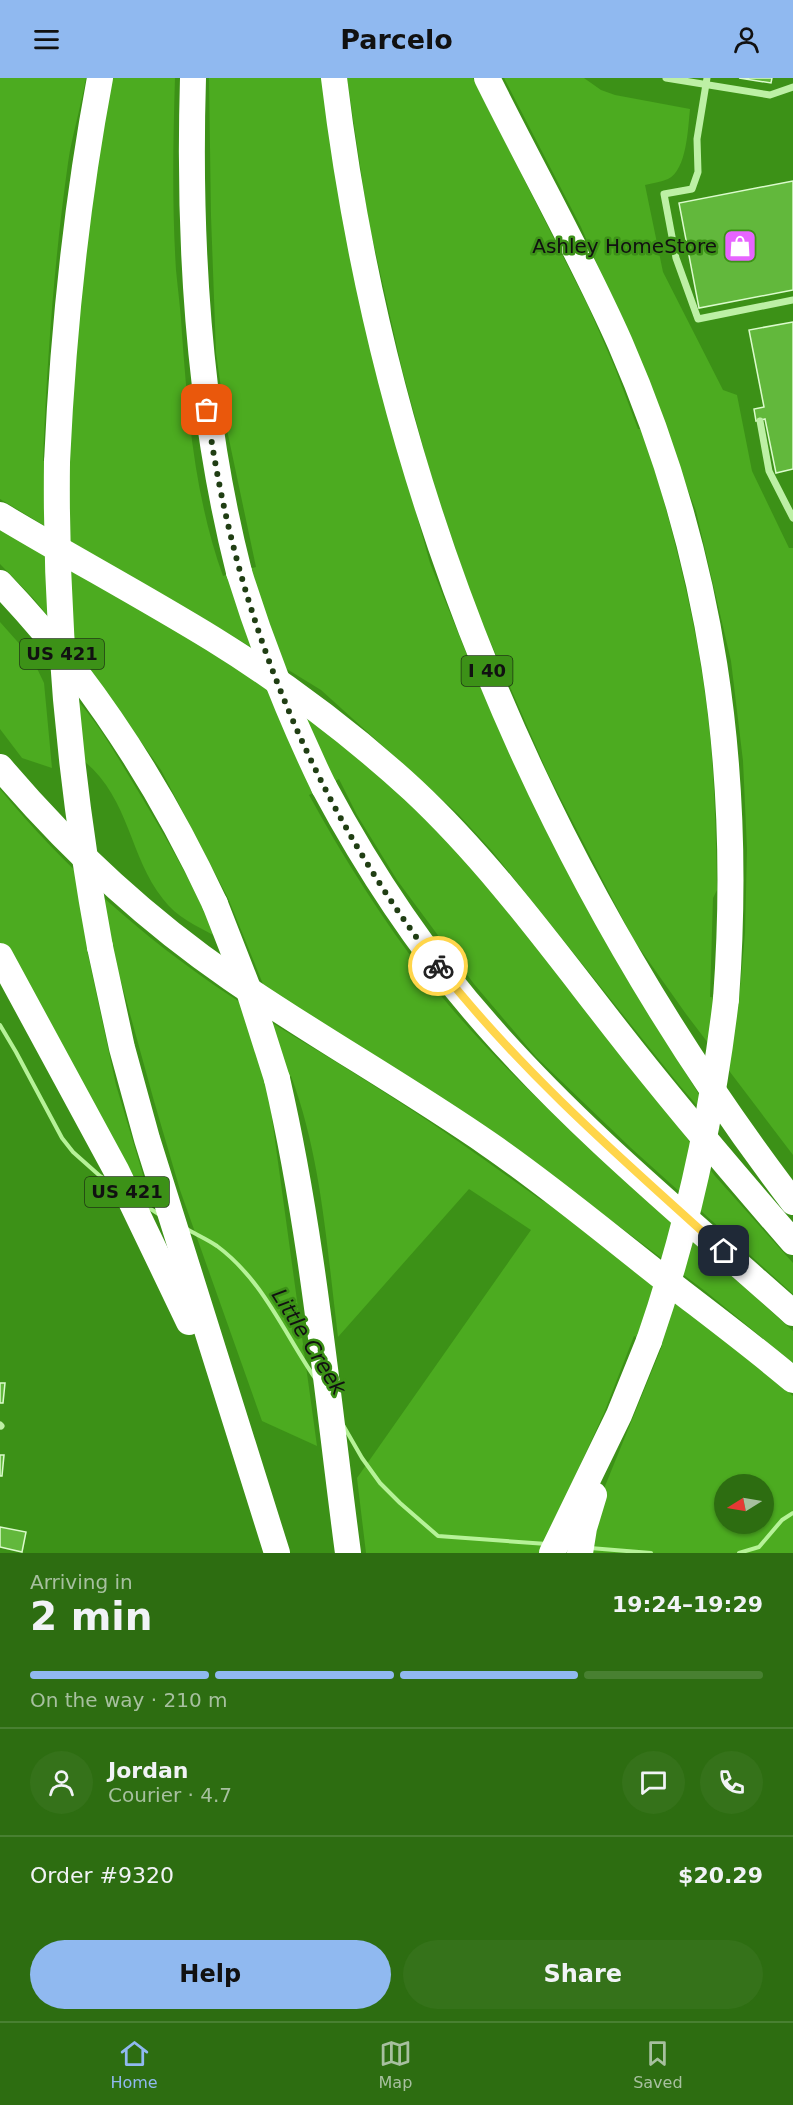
<!DOCTYPE html>
<meta charset="utf-8">
<style>
body{margin:0;font-family:"DejaVu Sans",sans-serif;background:#35721a;color:#f1f3f6;height:100vh;display:flex;flex-direction:column;font-size:22px;white-space:nowrap}
*{box-sizing:border-box;margin:0}
p{font-size:20px;color:#a7c09f}
.icon{flex:none;width:33px;height:33px;fill:none;stroke:currentColor;stroke-width:2;stroke-linecap:round;stroke-linejoin:round}
.map{position:relative;height:1475px;overflow:hidden}
.drawer{display:flex;flex-direction:column;background:#2d6d11;flex:1}
.drawer>*{flex:none}
.needle{width:39px;rotate:259deg}
.controls{position:absolute;left:714px;top:1396px;display:grid;gap:12px}
.controls a{display:grid;place-items:center;width:60px;height:60px;border-radius:50%;background:#2d6d11;box-shadow:0 2px 4px #0004;font-size:30px}
.pin{position:absolute;display:grid;place-items:center;width:51px;height:51px;color:#fff;margin:-26px;border-radius:12px;box-shadow:0 3px 9px #0006}
.courier{position:absolute;display:grid;place-items:center;width:60px;height:60px;margin:-30px;border:4px solid #ffd54a;border-radius:50%;background:#fff;color:#222;box-shadow:0 2px 8px #0007}
.summary em{font-style:normal;font-weight:600}
.summary div{display:flex;flex-direction:column-reverse}
.summary{display:flex;align-items:center;justify-content:space-between;height:102px;padding:0 30px}
h1{font-size:39px;font-weight:600;line-height:45px}
.bar{display:grid;grid-template-columns:repeat(4,1fr);gap:9px 6px;align-content:center;height:72px;padding:0 30px}
.bar i{height:8px;border-radius:4px;background:#488031}
.bar .active{background:#90b9f0}
.bar p{grid-column:span 4}
.line{display:flex;align-items:center;gap:15px;padding:0 30px;border-top:2px solid #488031}
.line div{flex:1}
.round{display:grid;place-items:center;flex:none;width:63px;height:63px;border-radius:32px;background:#35721a}
.primary-button{display:flex;gap:12px;margin-top:auto;padding:12px 30px}
.primary-button a{flex:1;height:69px;border-radius:36px;background:#90b9f0;color:#111;font-size:24px;font-weight:600;line-height:69px;text-align:center}
.primary-button a+a{background:#35721a;color:#f1f3f6}
header{display:flex;justify-content:space-between;align-items:center;height:78px;padding:0 30px;background:#90b9f0;color:#111;font-size:27px;font-weight:600}
.tab-bar{display:flex;justify-content:space-around;align-items:center;height:84px;border-top:2px solid #488031;background:#2d6d11;font-size:16px;color:#a7c09f}
.tab-bar a{display:grid;justify-items:center;gap:3px}
.tab-bar .active{color:#90b9f0}
.map>svg:first-child{display:block}
.green{fill:#4cab20;fill-rule:evenodd}
.lines{fill:none;stroke-linecap:round;stroke-linejoin:round}
.stream{stroke:#b6f298;stroke-width:4}
.building{fill:#62b83c;stroke:#dbfbcc;stroke-width:1.5}
.lane{stroke:#bdf0a5;stroke-width:7}
.highway{stroke:#fff;stroke-width:26}
.highway-bridge{stroke:#fff;stroke-width:26}
.done{stroke:#203e13;stroke-width:6;stroke-dasharray:0 10.8}
.route{stroke:#ffd54a;stroke-width:8}
.labels{text-anchor:middle;stroke-width:5;stroke-linejoin:round;paint-order:stroke}
.shield{fill:#3c9117;stroke:#1e3713;stroke-width:1.5}
.shield-label{font-size:18px;font-weight:bold;fill:#111}
.poi-label{font-size:20px;fill:#111;stroke:#3c9117;text-anchor:end}
.water-label{font-size:21px;font-style:italic;fill:#111;stroke:#3c9117}
</style>
<header><svg class="icon" aria-label="menu" viewBox="0 0 24 24"><path d="M4 6h16M4 12h16M4 18h16"/></svg>Parcelo<svg class="icon" aria-label="person" viewBox="0 0 24 24"><circle cx="12" cy="8" r="4"/><path d="M4 21q1-7 8-7t8 7"/></svg></header>
<div class="map">
<svg width="793" height="1475" viewBox="0 0 793 1475">
<rect width="100%" height="100%" fill="#3c9117"/>
<!-- green -->
<g class="green">
<path d="M0,0H86C81,29 72,57 68,85C54,184 47,283 43,383L68,384L82,163L108,0H175C173,64 172,128 176,192C178,213 181,235 182,256C188,338 195,420 223,498L256,489L227,352L216,275L211,138L209,0H324L349,171L369,265L430,485L469,582L506,666L548,754L622,893L720,1050L719,1053L680,1008L492,773L458,736L321,612L190,532L100,481L0,421Z"/>
<path d="M347,0H473L588,228L615,290L638,351H643C673,451 700,553 710,657C715,709 716,760 717,812L713,820L710,919L739,922L745,855L747,771L743,683L731,583L696,433L634,272L581,149L504,0H584L601,12L615,17L690,31C688,49 687,92 668,101C661,104 652,105 645,107L663,194L723,312L737,317L752,393L789,470H793V1077L686,936L633,861L548,696L476,531L432,402L402,291L368,141Z"/>
<path d="M0,446L215,573L312,638L399,711L500,818L661,1025L715,1098L793,1185V1216L631,1070L536,979L474,906L397,802L357,737L339,701L309,717C344,781 383,842 427,900C470,956 522,1006 574,1055C646,1122 720,1187 793,1253V1285L705,1213L555,1100L265,911L228,820L161,692L76,572L33,520L0,486Z"/>
<path d="M0,544L32,580L44,605L52,690L22,680L0,651Z"/>
<path d="M77,622C99,646 115,675 132,703C162,753 193,804 215,858C197,848 176,839 163,821C129,778 130,721 84,683Z"/>
<path d="M0,711C65,790 143,860 229,917C288,956 348,990 407,1029C452,1058 497,1091 541,1122L554,1128L729,1264L793,1318V1475H585L603,1413L662,1268L634,1258L604,1335L540,1475H366L357,1400L531,1152L469,1111L338,1259C327,1172 322,1081 291,998L267,1004L317,1368L262,1343L180,1112L154,1023L111,867L87,872L116,1007L150,1120L146,1122L142,1118L0,866ZM724,1407H764V1446H724Z"/>
</g>
<g class="lines">
<!-- stream -->
<g class="stream">
<path d="M0,947L16,974L62,1060L73,1074L100,1098L110,1104"/>
<path d="M146,1128L160,1137"/>
<path d="M185,1150C195,1156 207,1161 217,1168C263,1202 284,1255 315,1300"/>
<path d="M343,1347L362,1380L380,1405L400,1425L438,1458L547,1466"/>
<path d="M590,1470L651,1475"/>
<path d="M739,1475L759,1469L782,1442L793,1435"/>
</g>
</g>
<!-- building -->
<g class="building">
<path d="M739,0H772L771,5Z"/>
<path d="M793,103V212L699,230L679,125Z"/>
<path d="M793,244V391L776,395L765,341L756,343L754,331L764,329L749,252Z"/>
<path d="M0,1305H5L3,1325H0Z"/>
<path d="M0,1377H4L2,1398H0Z"/>
<path d="M0,1449L26,1454L22,1474L0,1469Z"/>
</g>
<g class="lines">
<!-- lane -->
<g class="lane">
<path d="M666,0L770,17L793,9"/>
<path d="M707,0L697,61L698,94L692,111L664,116L676,180L698,241L793,222"/>
<path d="M760,343L769,393L793,440"/>
<path d="M0,1347L1,1348"/>
</g>
<!-- highway -->
<g class="highway">
<path d="M193,0C188,166 198,333 239,494"/>
<path d="M334,0C384,414 541,793 793,1124"/>
<path d="M487,0C531,89 580,175 620,265C713,478 743,691 726,921"/>
<path d="M57,384C63,255 76,127 100,0"/>
<path d="M0,437C70,479 143,518 213,561C284,605 351,655 413,712C490,784 553,871 618,954C674,1026 733,1095 793,1164"/>
<path d="M0,505C90,599 160,708 215,826"/>
<path d="M0,689C68,769 144,840 231,900C315,958 405,1008 490,1067C548,1107 602,1152 658,1196C703,1231 749,1265 793,1302"/>
<path d="M324,709C370,795 423,875 488,948C580,1053 689,1142 793,1235"/>
<path d="M100,869L122,970L147,1061L277,1475"/>
<path d="M0,878L116,1092L189,1244"/>
<path d="M277,1001C313,1157 327,1317 348,1475"/>
<path d="M552,1475L619,1337L649,1263"/>
<path d="M580,1475L584,1450L594,1417"/>
</g>
<!-- highway-bridge -->
<g class="highway-bridge">
<path d="M57,384C55,548 70,708 100,869"/>
<path d="M239,494C262,568 290,639 324,709"/>
<path d="M215,826L249,913L277,1001"/>
<path d="M649,1263C688,1150 712,1040 726,921"/>
</g>
</g>
<g class="lines">
<!-- done -->
<path class="done" d="M207,332C234,535 313,727 438,888"/>
<!-- route -->
<path class="route" d="M438,888C522,995 624,1083 724,1173"/>
</g>
<!-- icons -->
<defs>
<symbol id="shop-square" viewBox="-11 -11 22 22"><rect x="-9" y="-9" width="18" height="18" rx="4" fill="#e764ff" stroke="#3c9117"/><path d="M-5-2.5h2.3a2.7 3.5 0 0 1 5.4 0H5L5.5 6h-11ZM-1.5-2.5h3a1.5 2.3 0 0 0-3 0Z" fill="#fff"/></symbol>
</defs>
<g fill-rule="evenodd">
<use href="#shop-square" x="721" y="149" width="38" height="38"/>
</g>
<g class="labels">
<!-- shield labels -->
<g class="shield">
<rect x="20" y="561" width="84" height="30" rx="4.5"/>
<rect x="461.5" y="578" width="51" height="30" rx="4.5"/>
<rect x="85" y="1099" width="84" height="30" rx="4.5"/>
</g>
<g class="shield-label">
<text x="62" y="582">US 421</text>
<text x="487" y="599">I 40</text>
<text x="127" y="1120">US 421</text>
</g>
<!-- poi labels -->
<g class="poi-label">
<text x="717" y="175">Ashley HomeStore</text>
</g>
<!-- water labels -->
<g class="water-label">
<text transform="translate(309 1264) rotate(58)" y="7">Little Creek</text>
</g>
</g>
</svg>
<div class="controls">
<a><svg class="needle" viewBox="-14 -14 28 28"><path d="M0-13l5 13h-10z" fill="#e53935"/><path d="M0 13l5-13h-10z" fill="#a7c09f"/></svg></a>
</div>
<div class="pin" style="left:207px;top:332px;background:#ea580c"><svg class="icon" aria-label="bag" viewBox="0 0 24 24"><path d="M5 8h14l-1 12H6zM9 8a3 3 0 0 1 6 0"/></svg></div>
<div class="pin" style="left:724px;top:1173px;background:#1f2937"><svg class="icon" aria-label="home" viewBox="0 0 24 24"><path d="M3 11l9-7 9 7M6 9v11h12V9"/></svg></div>
<div class="courier" style="left:438px;top:888px"><svg class="icon" aria-label="bike" viewBox="0 0 24 24"><circle cx="6" cy="16" r="4"/><circle cx="18" cy="16" r="4"/><path d="M6 16l4-8h5l3 8M10 8l3 8H6M13 5h3"/></svg></div>
</div>
<section class="drawer">
<div class="summary"><div><h1>2 min</h1><p>Arriving in</p></div><em>19:24–19:29</em></div>
<div class="bar"><i class="active"></i><i class="active"></i><i class="active"></i><i></i><p>On the way · 210 m</p></div>
<div class="line" style="height:108px"><a class="round"><svg class="icon" aria-label="person" viewBox="0 0 24 24"><circle cx="12" cy="8" r="4"/><path d="M4 21q1-7 8-7t8 7"/></svg></a><div><b>Jordan</b><p>Courier · 4.7</p></div><a class="round"><svg class="icon" aria-label="chat" viewBox="0 0 24 24"><path d="M4 5h16v11H9l-5 4z"/></svg></a><a class="round"><svg class="icon" aria-label="phone" viewBox="0 0 24 24"><path d="M5 4h4l2 5-3 2q2 4 5 5l2-3 5 2v4C11 20 4 13 5 4z"/></svg></a></div>
<div class="line" style="height:78px"><div>Order #9320</div><b>$20.29</b></div>
<div class="primary-button"><a>Help</a><a>Share</a></div>
</section>
<nav class="tab-bar">
<a class="active"><svg class="icon" aria-label="home" viewBox="0 0 24 24"><path d="M3 11l9-7 9 7M6 9v11h12V9"/></svg>Home</a>
<a><svg class="icon" aria-label="map" viewBox="0 0 24 24"><path d="M3 6l6-2 6 2 6-2v14l-6 2-6-2-6 2zM9 4v14M15 6v14"/></svg>Map</a>
<a><svg class="icon" aria-label="saved" viewBox="0 0 24 24"><path d="M7 4h10v16l-5-4-5 4z"/></svg>Saved</a>
</nav>
